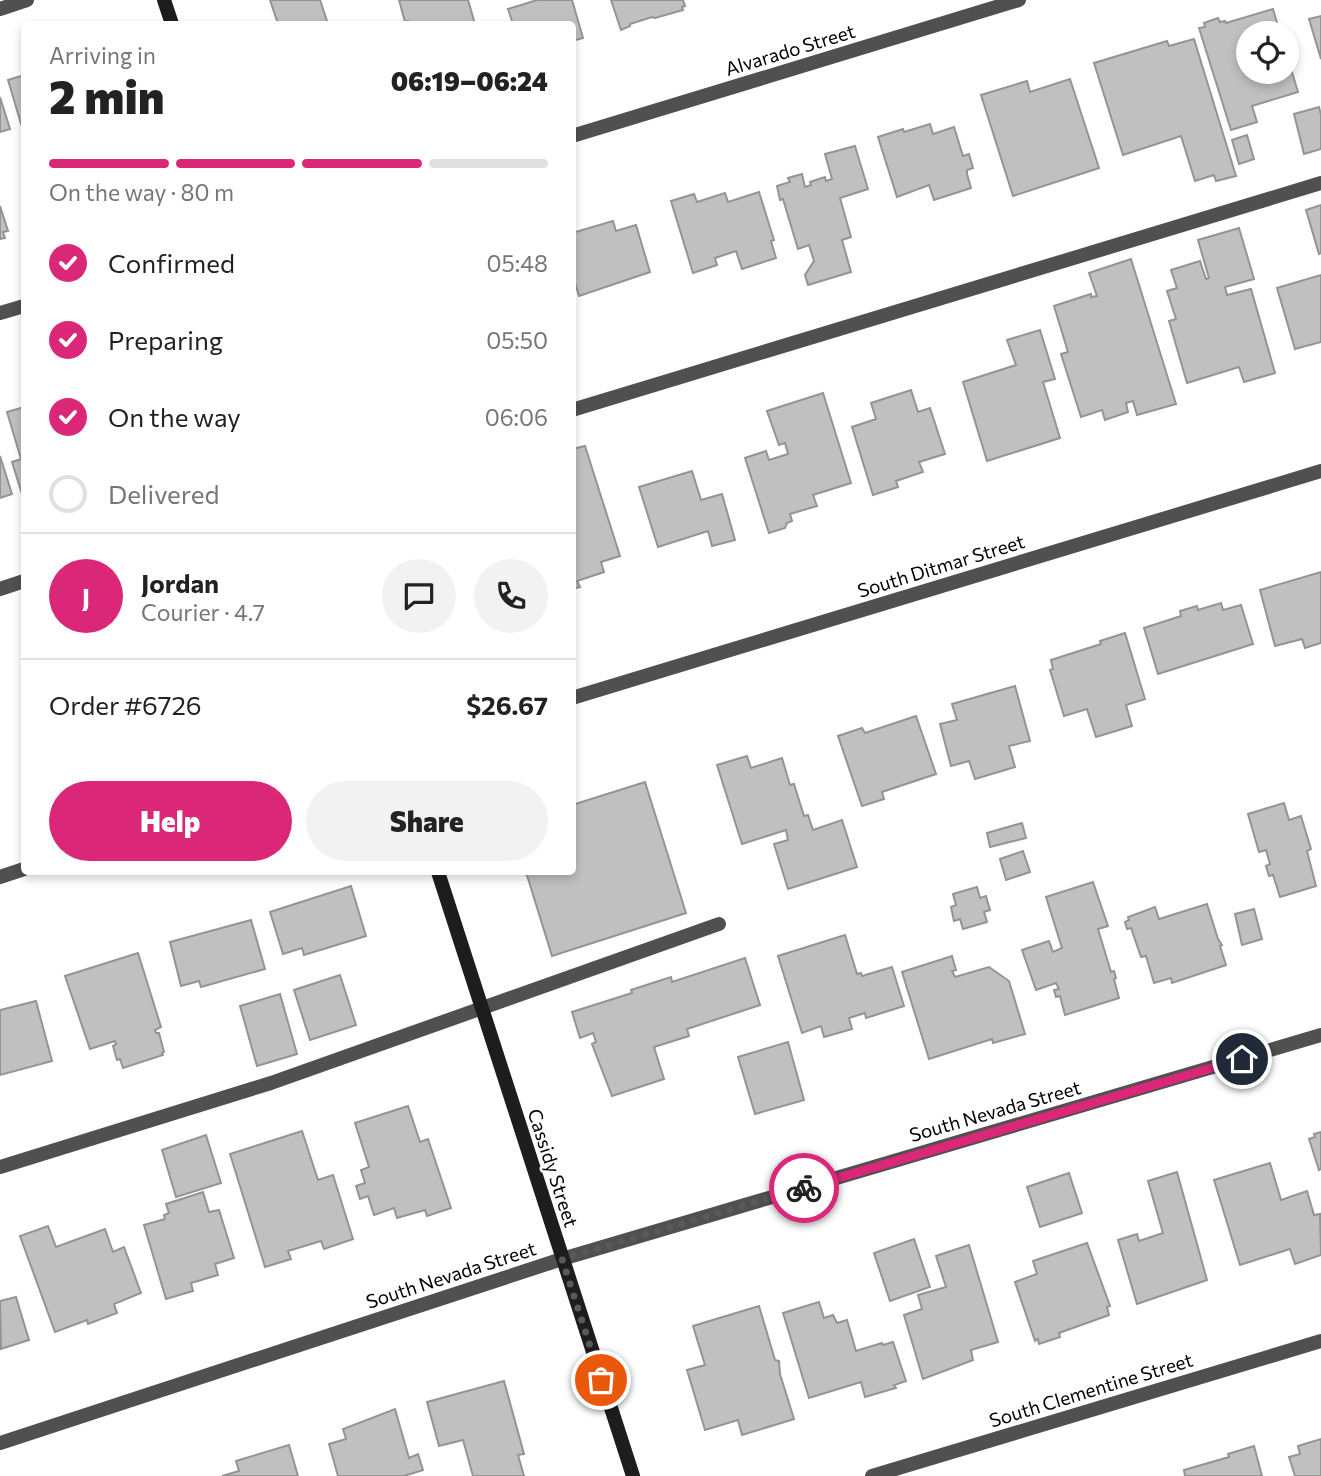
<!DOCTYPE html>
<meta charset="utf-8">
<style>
body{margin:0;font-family:Commissioner,sans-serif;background:#f2f2f2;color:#222;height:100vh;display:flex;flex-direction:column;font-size:26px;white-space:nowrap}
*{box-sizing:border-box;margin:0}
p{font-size:23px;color:#767676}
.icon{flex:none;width:38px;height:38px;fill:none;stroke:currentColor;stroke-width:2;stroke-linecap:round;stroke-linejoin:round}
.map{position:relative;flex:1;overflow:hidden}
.sheet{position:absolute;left:21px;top:21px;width:555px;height:854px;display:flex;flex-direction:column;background:#fff;border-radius:7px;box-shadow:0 4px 10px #0003}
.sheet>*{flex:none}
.controls{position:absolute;left:1236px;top:21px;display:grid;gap:14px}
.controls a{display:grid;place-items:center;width:63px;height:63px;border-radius:50%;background:#fff;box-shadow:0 4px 10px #0003;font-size:35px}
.pin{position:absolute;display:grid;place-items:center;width:60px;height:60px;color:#fff;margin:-30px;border:4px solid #fff;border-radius:50%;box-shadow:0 2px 7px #0007}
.courier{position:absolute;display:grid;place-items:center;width:70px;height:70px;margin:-35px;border:5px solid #db2777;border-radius:50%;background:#fff;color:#222;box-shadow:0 2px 9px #0007}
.head em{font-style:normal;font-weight:800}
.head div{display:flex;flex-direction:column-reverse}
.head{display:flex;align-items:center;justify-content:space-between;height:119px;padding:0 28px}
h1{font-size:46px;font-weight:800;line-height:52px}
.bar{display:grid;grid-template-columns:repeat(4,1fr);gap:10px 7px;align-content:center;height:84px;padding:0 28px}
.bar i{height:9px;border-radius:5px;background:#e0e0e0}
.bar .current{background:#db2777}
.bar p{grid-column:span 4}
.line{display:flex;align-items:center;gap:18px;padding:0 28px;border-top:2px solid #e0e0e0}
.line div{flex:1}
.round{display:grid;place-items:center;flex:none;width:74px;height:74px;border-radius:37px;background:#f2f2f2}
ol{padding:0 28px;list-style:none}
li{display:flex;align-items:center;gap:21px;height:77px}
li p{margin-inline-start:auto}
li .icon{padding:7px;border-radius:50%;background:#db2777;color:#fff;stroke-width:4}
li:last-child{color:#767676}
li i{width:38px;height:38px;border:4px solid #e0e0e0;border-radius:50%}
.primary-button{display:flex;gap:14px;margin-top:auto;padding:14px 28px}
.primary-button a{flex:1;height:80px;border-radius:42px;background:#db2777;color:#fff;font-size:28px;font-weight:800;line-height:80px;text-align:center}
.primary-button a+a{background:#f2f2f2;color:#222}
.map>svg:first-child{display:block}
.building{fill:#c0c0c0;stroke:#949494;stroke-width:2}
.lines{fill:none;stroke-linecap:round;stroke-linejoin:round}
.lane{stroke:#505050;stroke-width:14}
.street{stroke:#505050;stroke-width:14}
.secondary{stroke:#1d1d1d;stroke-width:14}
.done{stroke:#595959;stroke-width:7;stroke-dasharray:0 12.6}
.route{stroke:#db2777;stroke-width:9}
.labels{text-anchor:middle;stroke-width:5;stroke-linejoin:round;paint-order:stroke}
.street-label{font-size:19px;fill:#000;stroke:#fff}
</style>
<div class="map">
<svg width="1321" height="1476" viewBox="0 0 1321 1476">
<rect width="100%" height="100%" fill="#fff"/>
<!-- building -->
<g class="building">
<path d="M270,0H320L328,24H278Z"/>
<path d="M399,0H468L475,24H409L408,21L405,22Z"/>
<path d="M537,0H572L583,38L572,41V24H513L508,9Z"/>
<path d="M611,0H683L685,6L682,7L683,10L655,18L652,17L630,24V26L621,30Z"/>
<path d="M1273,9L1280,33H1248V72H1286V52L1298,92L1252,106L1257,122L1231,130L1199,28L1205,27L1204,23L1218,18L1220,22L1225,21L1226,23Z"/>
<path d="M1321,16V59L1309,19Z"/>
<path d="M1194,39L1236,176L1216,181L1214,175L1195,181L1181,136L1123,155L1094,63L1167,41L1169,46Z"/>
<path d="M24,75V134L8,80Z"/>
<path d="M1070,79L1099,168L1013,196L981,95L1027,81L1030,92Z"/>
<path d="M0,97L10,129L0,132Z"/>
<path d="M1319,107L1321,115V149L1304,154L1294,114Z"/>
<path d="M930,124L933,134L954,127L963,156L969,154L973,168L967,170V174L971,188L934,200L929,185L897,197L878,137L903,129L904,132Z"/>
<path d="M1247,135L1254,159L1239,164L1232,140Z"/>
<path d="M855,146L868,189L840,198L851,237L842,240L851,272L808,285L805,275L814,261L809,245L798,249L783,199L780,200L777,186L790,182L788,178L802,174L805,187L811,185L810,182L825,177L826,181L832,179L825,154Z"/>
<path d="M759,192L774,240L771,241L776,258L742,269L736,251L715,258L717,265L693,273L671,201L694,194L697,202L725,193L728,202Z"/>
<path d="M1321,205V253L1319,254L1306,210Z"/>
<path d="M0,206L8,231L3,232L5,238L0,239Z"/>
<path d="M613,221L616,231L636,225L650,272L579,296L572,273V233Z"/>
<path d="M1239,228L1254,279L1225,287L1227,295L1251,289L1275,373L1244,382L1239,367L1187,383L1169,321L1176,319L1167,291L1177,288L1171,270L1200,261L1206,279L1209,278L1198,240Z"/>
<path d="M1131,259L1176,404L1137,415L1133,401L1126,403L1128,412L1105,420L1102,410L1081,417L1061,354L1068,352L1054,306L1091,294V297L1097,296L1089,273Z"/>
<path d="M1321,275V342L1295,349L1277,288Z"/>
<path d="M1040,330L1055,379L1043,382L1060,438L987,461L963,382L1016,365L1007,340Z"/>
<path d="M911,390L918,412L930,408L945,454L919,462L923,472L896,481L898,487L873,495L852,427L876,419L871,403Z"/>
<path d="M823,393L851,483L813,495L817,506L790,514L792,521L787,523L785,528L769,533L745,458L766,451L769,460L788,454L785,443L779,445L767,411Z"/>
<path d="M24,407V493L22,494L12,462L21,459L7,412Z"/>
<path d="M585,446L620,556L601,562L604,572L577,581L580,587L572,589V449Z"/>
<path d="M0,456L12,494L0,498Z"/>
<path d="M692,471L701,500L722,494L735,540L712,546L708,531L658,547L639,487Z"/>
<path d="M1321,572V643L1305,648L1302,639L1275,646L1260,590Z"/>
<path d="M1221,603L1223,610L1241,605L1253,644L1158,674L1144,628L1181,616L1180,611L1197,606L1198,610Z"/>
<path d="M1125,633L1145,699L1126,705L1132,726L1096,737L1087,709L1064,716L1050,670L1053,669L1051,660L1101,644L1100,641Z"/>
<path d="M1015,686L1030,741L1009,746L1015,767L975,779L969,761L951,766L940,724L957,720L952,704Z"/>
<path d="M916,716L936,774L882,792L884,799L862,806L838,736L862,728L865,733Z"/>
<path d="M747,756L751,768L782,758L790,785L794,784L804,816L808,815L813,830L842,820L857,867L788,889L774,844L788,840L786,830L742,844L717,765Z"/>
<path d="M645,782L686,913L552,956L526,872H572V805Z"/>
<path d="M1284,803L1289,820L1301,816L1311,849L1307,851L1316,886L1280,897L1273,875L1269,876L1266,866L1270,864L1266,850L1259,852L1248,814Z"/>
<path d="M1022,823L1026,838L990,847L987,833Z"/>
<path d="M1023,851L1030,872L1006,880L1000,859Z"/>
<path d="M1093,882L1108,926L1098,929L1111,972L1114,971L1116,978L1114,979L1119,998L1065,1015L1060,996L1056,997L1054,990L1059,989L1056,983L1036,990L1022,950L1049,941L1053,952L1062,948L1046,897Z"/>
<path d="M351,886L366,936L304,955L302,948L283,954L270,912Z"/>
<path d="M977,887L980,898L986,896L990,910L984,912L987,922L963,929L960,919L954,921L951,907L956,905L953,894Z"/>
<path d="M1207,904L1218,939L1222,945L1220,946L1226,965L1172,983L1171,978L1154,983L1146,956L1141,957L1131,928L1127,929L1125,922L1129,920L1128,917L1155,907L1159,919Z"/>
<path d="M1254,909L1262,939L1242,945L1235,914Z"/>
<path d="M251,920L265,969L201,987L199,981L181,986L170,942Z"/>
<path d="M845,935L857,974L861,973L862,976L892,967L904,1006L866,1018L865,1013L849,1018L852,1029L824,1037L821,1026L802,1033L778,956Z"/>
<path d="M138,953L161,1027L155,1030L156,1033H159L164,1052L162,1053L163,1055L123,1068L120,1059L117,1060L113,1046L116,1044L115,1041L90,1049L65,976Z"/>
<path d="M952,956L956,970L952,971L955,977L989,967L1009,981L1025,1034L993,1043L992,1039L929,1059L902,972Z"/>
<path d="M745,958L760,1005L687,1029L689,1036L654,1047L664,1079L612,1096L592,1044L596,1042L593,1033L580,1038L572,1012L632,993L631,990L671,977L672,982Z"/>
<path d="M340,975L356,1025L310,1040L294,990Z"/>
<path d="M280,994L297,1054L257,1066L240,1006Z"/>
<path d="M36,1001L52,1061L0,1075V1010Z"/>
<path d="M788,1042L804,1100L755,1114L738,1057Z"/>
<path d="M408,1106L420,1142L428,1139L451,1208L427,1216L425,1210L397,1218L394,1208L374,1215L368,1196L360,1199L356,1186L365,1183L361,1170L369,1167L355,1123Z"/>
<path d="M302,1131L318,1180L333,1175L353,1239L324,1249L321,1241L288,1251L291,1259L265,1267L230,1154Z"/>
<path d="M1321,1132V1169L1319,1170L1309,1139L1315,1137L1314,1134Z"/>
<path d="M206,1135L221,1183L176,1197L162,1150Z"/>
<path d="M1270,1163L1281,1200L1307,1191L1314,1215L1320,1214L1321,1255L1295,1264L1290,1249L1240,1265L1214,1180Z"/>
<path d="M1177,1172L1207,1280L1137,1304L1118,1240L1137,1234L1139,1241L1163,1233L1148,1181Z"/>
<path d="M1069,1173L1082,1213L1040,1227L1027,1187Z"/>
<path d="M203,1192L209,1212L219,1210L234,1258L215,1264L218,1275L191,1283L193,1291L166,1299L144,1225L165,1219L164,1215L169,1213L166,1204Z"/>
<path d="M48,1226L56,1247L105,1229L113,1252L124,1247L141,1293L114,1304L117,1313L88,1324L87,1320L55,1332L20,1236Z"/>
<path d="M914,1239L930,1287L890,1301L874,1253Z"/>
<path d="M1087,1243L1110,1306L1107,1307L1109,1315L1059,1333L1060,1337L1039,1344L1038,1339L1035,1341L1015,1282L1037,1274L1033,1261Z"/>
<path d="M969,1245L998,1342L971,1350L973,1360L923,1379L904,1315L922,1309L918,1295L946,1287L936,1256Z"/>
<path d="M16,1297L29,1340L1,1349L0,1301Z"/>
<path d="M819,1302L824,1318L833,1315L837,1323L847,1320L856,1351L882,1343L883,1345L893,1342L906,1381L894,1385L896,1388L865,1397L861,1382L809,1398L783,1313Z"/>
<path d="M759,1306L775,1360L779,1361L780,1374L794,1419L742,1435L738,1420L705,1430L687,1370L705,1365L693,1326Z"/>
<path d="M504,1381L524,1454L518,1455L524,1476H473L463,1440L439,1446L427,1402Z"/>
<path d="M395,1409L409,1458L418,1454L423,1470L404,1476H338L329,1444L346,1439L343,1429Z"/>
<path d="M1321,1439V1476H1295L1289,1457L1300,1454L1298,1446Z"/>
<path d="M289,1445L298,1476H222L239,1471L236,1461Z"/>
<path d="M1254,1446L1262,1476H1185L1184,1470L1229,1457L1228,1454Z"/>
</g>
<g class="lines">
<!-- lane -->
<g class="lane">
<path d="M572,410L1321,183"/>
<path d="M0,589L24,581"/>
<path d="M0,1167L271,1083L719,924"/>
</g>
<!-- street -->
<g class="street">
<path d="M0,9L27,0"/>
<path d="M572,136L1019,0"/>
<path d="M0,313L24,306"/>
<path d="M572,698L1321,471"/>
<path d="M0,877L24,869"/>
<path d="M0,1443L562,1259L1321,1035"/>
<path d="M872,1476L1321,1341"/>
</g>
<!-- secondary -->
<g class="secondary">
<path d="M164,0L172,24"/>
<path d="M438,872L633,1476"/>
</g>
</g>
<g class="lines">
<!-- done -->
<path class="done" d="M601,1380L562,1259L804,1188"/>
<!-- route -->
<path class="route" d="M804,1188L1242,1059"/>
</g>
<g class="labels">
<!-- street labels -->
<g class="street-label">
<text transform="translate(790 50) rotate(-17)" y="7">Alvarado Street</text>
<text transform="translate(941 566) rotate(-17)" y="7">South Ditmar Street</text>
<text transform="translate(995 1111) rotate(-16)" y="7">South Nevada Street</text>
<text transform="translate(553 1168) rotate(72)" y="7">Cassidy Street</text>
<text transform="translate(451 1275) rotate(-18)" y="7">South Nevada Street</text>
<text transform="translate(1091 1390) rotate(-17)" y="7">South Clementine Street</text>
</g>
</g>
</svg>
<div class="controls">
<a><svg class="icon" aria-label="locate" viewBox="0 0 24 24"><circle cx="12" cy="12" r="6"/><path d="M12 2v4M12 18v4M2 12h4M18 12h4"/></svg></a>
</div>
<div class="pin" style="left:601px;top:1380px;background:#ea580c"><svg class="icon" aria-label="bag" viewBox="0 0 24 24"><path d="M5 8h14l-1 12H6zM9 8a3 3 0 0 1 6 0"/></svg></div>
<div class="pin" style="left:1242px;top:1059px;background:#1f2937"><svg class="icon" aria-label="home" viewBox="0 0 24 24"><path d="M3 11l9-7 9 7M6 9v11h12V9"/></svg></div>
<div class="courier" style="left:804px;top:1188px"><svg class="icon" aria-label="bike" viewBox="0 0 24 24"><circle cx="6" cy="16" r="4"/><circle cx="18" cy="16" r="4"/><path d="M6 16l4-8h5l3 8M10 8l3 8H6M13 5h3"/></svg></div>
<section class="sheet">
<div class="head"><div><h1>2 min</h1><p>Arriving in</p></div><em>06:19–06:24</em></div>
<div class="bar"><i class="current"></i><i class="current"></i><i class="current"></i><i></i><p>On the way · 80 m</p></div>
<ol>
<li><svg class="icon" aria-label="check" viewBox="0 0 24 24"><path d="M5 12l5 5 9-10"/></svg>Confirmed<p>05:48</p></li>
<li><svg class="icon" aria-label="check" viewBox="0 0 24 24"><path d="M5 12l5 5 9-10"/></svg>Preparing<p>05:50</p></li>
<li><svg class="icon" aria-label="check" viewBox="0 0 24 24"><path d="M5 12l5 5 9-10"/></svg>On the way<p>06:06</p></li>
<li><i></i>Delivered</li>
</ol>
<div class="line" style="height:126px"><b class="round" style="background:#db2777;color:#fff">J</b><div><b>Jordan</b><p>Courier · 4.7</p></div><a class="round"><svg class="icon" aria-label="chat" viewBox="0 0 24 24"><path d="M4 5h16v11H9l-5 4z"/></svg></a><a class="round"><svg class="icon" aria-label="phone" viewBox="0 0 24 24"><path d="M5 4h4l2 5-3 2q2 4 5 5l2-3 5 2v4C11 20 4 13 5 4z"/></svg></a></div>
<div class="line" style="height:91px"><div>Order #6726</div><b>$26.67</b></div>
<div class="primary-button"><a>Help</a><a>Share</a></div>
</section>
</div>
